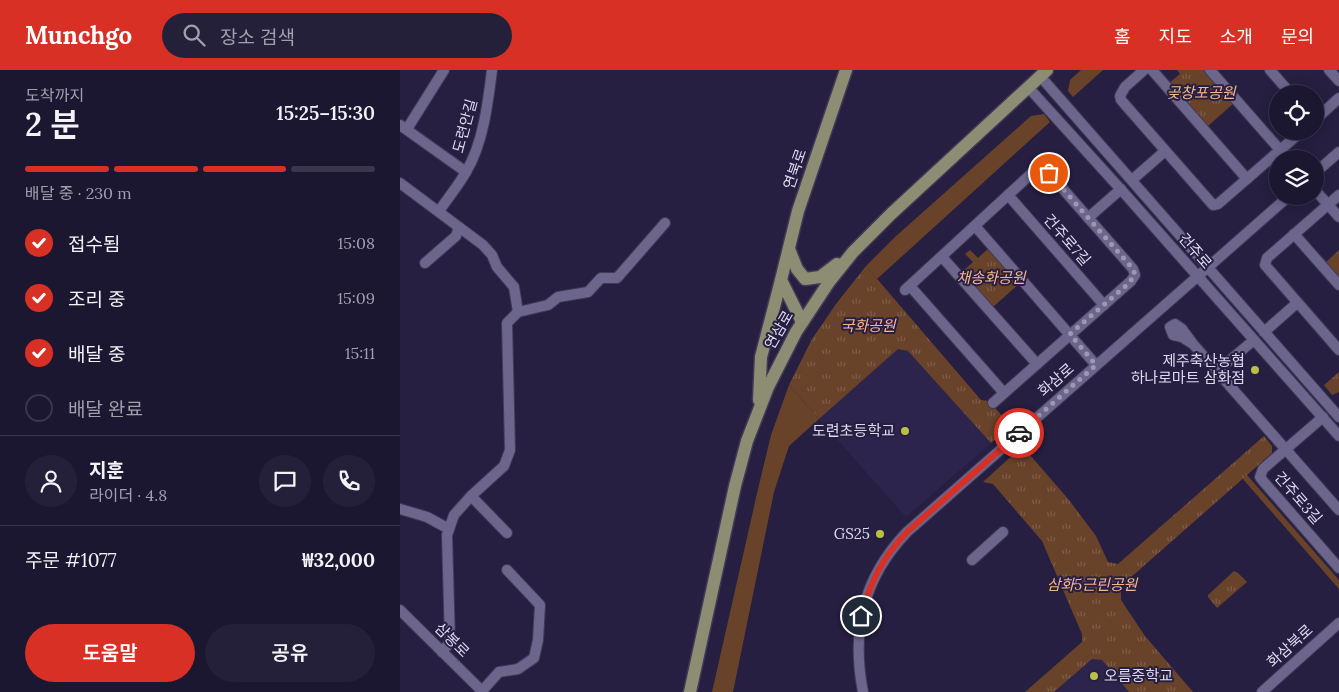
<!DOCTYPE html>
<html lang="ko">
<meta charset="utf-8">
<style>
body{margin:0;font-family:Lora,"Noto Sans KR",serif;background:#252039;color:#f1f3f6;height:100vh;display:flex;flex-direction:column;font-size:19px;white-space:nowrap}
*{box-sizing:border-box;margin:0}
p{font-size:16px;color:#a09fab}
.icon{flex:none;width:28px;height:28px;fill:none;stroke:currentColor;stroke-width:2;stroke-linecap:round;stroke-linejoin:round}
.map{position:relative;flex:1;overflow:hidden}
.drawer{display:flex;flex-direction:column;background:#1c1731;width:400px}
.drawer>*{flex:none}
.buttons{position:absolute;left:869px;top:15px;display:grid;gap:10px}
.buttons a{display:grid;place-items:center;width:55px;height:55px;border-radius:50%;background:#1c1731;box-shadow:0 2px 12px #0003,0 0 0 1px #3a364d;font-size:25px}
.pin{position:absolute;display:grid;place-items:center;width:42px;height:42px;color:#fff;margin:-21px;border:2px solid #fff;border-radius:50%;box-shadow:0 1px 5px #0007}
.courier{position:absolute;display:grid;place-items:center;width:50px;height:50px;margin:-25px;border:4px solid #d93025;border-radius:50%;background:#fff;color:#222;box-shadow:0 1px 6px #0007}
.head em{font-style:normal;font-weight:600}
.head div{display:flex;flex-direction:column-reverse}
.head{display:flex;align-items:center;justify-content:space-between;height:85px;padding:0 25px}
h1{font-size:32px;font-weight:600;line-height:38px}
.bar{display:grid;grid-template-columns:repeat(4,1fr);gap:8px 5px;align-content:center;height:60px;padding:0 25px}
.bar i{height:6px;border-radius:4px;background:#3a364d}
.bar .on{background:#d93025}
.bar p{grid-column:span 4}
.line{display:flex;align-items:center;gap:12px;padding:0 25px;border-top:1px solid #3a364d}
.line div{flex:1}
.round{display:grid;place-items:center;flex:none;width:52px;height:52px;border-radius:26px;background:#252039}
ol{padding:0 25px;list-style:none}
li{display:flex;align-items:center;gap:15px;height:55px}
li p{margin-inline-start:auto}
li .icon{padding:5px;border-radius:50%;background:#d93025;color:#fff;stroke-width:4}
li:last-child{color:#a09fab}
li i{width:28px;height:28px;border:2px solid #3a364d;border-radius:50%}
.primary-button{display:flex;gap:10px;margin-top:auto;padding:10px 25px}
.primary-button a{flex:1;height:58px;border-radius:30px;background:#d93025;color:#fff;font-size:20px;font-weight:600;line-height:58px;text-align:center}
.primary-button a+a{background:#252039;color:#f1f3f6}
header{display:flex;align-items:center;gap:30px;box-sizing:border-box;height:70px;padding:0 25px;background:#d93025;color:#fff}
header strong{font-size:24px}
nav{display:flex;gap:28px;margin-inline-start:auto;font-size:18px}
.search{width:350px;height:45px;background:#252039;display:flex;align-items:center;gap:12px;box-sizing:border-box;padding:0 18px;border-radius:28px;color:#a09fab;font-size:19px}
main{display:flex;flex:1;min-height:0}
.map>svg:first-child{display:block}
.built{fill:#2d244d}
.grass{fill:#69422a}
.park{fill:url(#park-tufts)}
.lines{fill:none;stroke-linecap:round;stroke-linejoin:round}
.minor-casing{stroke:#413a57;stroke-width:12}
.major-casing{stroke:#413a57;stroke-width:15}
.minor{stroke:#6c668d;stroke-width:10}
.major{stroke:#8d8d73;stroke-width:12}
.done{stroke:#9d99b3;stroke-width:5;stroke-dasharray:0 9}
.route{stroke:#d93025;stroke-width:6}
.poi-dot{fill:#bbc045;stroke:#261f41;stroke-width:2}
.labels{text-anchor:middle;stroke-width:4;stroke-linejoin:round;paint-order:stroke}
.park-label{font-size:15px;font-style:italic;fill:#f5b58f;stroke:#261f41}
.street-label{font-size:15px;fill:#dddaf0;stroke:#261f41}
.poi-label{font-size:15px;fill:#dddaf0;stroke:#261f41;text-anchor:end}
</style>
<header>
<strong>Munchgo</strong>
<div class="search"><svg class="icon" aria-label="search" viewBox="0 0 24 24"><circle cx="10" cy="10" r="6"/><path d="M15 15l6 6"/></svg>장소 검색</div>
<nav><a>홈</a><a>지도</a><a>소개</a><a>문의</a></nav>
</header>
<main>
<section class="drawer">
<div class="head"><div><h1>2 분</h1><p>도착까지</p></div><em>15:25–15:30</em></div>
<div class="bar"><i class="on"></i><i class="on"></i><i class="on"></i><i></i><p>배달 중 · 230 m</p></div>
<ol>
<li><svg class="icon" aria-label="check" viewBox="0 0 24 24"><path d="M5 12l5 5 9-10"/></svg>접수됨<p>15:08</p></li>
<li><svg class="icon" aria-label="check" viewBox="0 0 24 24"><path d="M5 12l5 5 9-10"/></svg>조리 중<p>15:09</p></li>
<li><svg class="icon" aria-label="check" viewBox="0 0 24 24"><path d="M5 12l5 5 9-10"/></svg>배달 중<p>15:11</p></li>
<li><i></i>배달 완료</li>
</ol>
<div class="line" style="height:90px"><a class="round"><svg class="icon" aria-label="person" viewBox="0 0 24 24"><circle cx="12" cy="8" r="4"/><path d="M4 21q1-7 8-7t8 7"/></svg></a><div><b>지훈</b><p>라이더 · 4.8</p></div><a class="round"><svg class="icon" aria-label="chat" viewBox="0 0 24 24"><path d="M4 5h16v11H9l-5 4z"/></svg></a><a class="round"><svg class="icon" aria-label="phone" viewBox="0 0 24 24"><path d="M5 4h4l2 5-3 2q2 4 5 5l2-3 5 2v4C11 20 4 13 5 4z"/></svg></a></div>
<div class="line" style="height:65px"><div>주문 #1077</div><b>₩32,000</b></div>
<div class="primary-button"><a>도움말</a><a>공유</a></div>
</section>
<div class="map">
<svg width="939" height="622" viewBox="0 0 939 622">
<defs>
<pattern id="park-tufts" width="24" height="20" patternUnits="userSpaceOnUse" patternTransform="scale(1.25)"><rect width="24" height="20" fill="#69422a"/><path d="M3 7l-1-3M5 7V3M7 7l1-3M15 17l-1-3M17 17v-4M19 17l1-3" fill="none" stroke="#7e5d49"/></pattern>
</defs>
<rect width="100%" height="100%" fill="#261f41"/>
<!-- built -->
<g class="built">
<path d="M498,279L509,281L591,373L506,447L419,349Z"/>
<path d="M692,589L702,590L729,622H654Z"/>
</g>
<!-- grass -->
<g class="grass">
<path d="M681,0H703L673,27L668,21L670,10Z"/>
<path d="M644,44L650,52L477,209L466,196L495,167L631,46Z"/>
<path d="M389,315L419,349L389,376L374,422L333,622H312L358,419L371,365Z"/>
<path d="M847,405L939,510V519L842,408Z"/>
</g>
<!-- park -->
<g class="park">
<path d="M777,0H804L834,33L808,56L769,13L780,4Z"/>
<path d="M589,178L620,213L593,237L562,202L573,192L565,184L570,180L578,188Z"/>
<path d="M939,180V209L925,193Z"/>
<path d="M466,196L581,330L589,331L611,356L591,373L508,281L498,279L419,349L389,315L412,269L436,234Z"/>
<path d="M939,302V322L932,325L924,315Z"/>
<path d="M864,366L872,376V383L721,516V530L745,566L793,622H729L702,590L692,589L654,622H625L682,572V564L642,471L593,414L583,412L627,372L630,385L669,430L696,466L708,492L718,494Z"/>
<path d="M834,501L838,503L847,512L817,538L808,527V525Z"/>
</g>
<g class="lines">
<defs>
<g id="minor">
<path d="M744,0L725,17L720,26L721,30L813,135L818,134L902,61"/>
<path d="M752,0L847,109"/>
<path d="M810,0L888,89"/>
<path d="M870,0L891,24"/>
<path d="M929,0L939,11"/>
<path d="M640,6L939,347"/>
<path d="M628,17L725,124L939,366"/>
<path d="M915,50L939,28"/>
<path d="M0,55L66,102"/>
<path d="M7,59L44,0"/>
<path d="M915,103L939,82"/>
<path d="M732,110L765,81"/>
<path d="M0,113L83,175L92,185L97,197L114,217L118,242"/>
<path d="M915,120L939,147"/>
<path d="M608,125L704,235"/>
<path d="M939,125L867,188L865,195L939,280"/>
<path d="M39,141C48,128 58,116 66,102C83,74 88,33 92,0"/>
<path d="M688,148L721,119"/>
<path d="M575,156L696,295"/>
<path d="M894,164L939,215"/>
<path d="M542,187L637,294"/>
<path d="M25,193L56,166L59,157"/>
<path d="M510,216L604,323"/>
<path d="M505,220L632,103L641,98L646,99L649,103L733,199L735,205L731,211L593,333"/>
<path d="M864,262L897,233"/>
<path d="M793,274L782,267L773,265L770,257L775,254L782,259L793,274L939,440"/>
<path d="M817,301L854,270"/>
<path d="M923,347L863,399L860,407L863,411L939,498"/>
<path d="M0,439L27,447L49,459"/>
<path d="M107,463L71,426L104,396L110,380L107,253L118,242L148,235L158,227L188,222L201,208H217L265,153"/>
<path d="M572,490L603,462"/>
<path d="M0,540L83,622"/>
<path d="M42,582L50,572L47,465L54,445L71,426"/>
<path d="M82,621L99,602L118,599L134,588L138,570L140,535L107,500"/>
<path d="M463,622C451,560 463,508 507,462L889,126"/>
<path d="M862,622L939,553"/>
</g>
<g id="major">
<path d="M389,179L397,199L405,209L420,207L437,194"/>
<path d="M402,252L381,210L398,141L446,0"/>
<path d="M359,330L361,287L381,210"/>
<path d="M290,622L335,416L347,371L368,317L396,262L429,212L453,182L491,144L647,0"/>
</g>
</defs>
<!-- minor casing -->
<use href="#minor" class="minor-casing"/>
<!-- major casing -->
<use href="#major" class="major-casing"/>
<!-- minor -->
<use href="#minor" class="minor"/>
<!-- major -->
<use href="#major" class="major"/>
</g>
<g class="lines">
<!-- done -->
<path class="done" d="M619,363L696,295L670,264L728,214L735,205L733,199L649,103"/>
<!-- route -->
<path class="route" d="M461,546C471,511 482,488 507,462L619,363"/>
</g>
<!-- markers -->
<g class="poi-dot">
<circle cx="855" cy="300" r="5"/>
<circle cx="505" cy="361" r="5"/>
<circle cx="480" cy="464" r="5"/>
<circle cx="694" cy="606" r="5"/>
</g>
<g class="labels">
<!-- park labels -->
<g class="park-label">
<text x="801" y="28">곶창포공원</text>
<text x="591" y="213">채송화공원</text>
<text x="468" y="261">국화공원</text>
<text x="692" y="520">삼화5근린공원</text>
</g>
<!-- street labels -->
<g class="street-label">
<text transform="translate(65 56) rotate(-75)" y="5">도련안길</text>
<text transform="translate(395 99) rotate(-71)" y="5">연북로</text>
<text transform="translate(667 170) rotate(49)" y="5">건주로7길</text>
<text transform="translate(795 181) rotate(49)" y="5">건주로</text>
<text transform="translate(379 260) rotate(-60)" y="5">연삼로</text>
<text transform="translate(656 310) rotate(-41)" y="5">화삼로</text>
<text transform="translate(898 428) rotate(49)" y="5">건주로3길</text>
<text transform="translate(52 570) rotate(45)" y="5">삼봉로</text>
<text transform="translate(890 576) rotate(-42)" y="5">화삼북로</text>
</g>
<!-- poi labels -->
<g class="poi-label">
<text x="845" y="296">제주축산농협<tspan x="845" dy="17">하나로마트 삼화점</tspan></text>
<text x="495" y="366">도련초등학교</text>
<text x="470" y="469">GS25</text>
<text x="704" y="611" text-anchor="start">오름중학교</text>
</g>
</g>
</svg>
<div class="buttons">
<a><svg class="icon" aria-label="locate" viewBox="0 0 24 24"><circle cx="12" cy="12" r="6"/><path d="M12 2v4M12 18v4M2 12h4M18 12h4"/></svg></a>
<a><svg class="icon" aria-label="layers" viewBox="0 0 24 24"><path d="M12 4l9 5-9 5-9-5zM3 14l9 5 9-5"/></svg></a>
</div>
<div class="pin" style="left:649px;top:103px;background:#ea580c"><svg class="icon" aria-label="bag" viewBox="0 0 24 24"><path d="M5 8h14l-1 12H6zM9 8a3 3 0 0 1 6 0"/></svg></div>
<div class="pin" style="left:461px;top:546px;background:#1f2937"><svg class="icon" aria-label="home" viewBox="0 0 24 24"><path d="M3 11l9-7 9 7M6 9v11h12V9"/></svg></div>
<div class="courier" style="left:619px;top:363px"><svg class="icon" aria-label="car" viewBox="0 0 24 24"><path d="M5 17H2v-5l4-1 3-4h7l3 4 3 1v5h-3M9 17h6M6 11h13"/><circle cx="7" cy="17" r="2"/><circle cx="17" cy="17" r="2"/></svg></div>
</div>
</main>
